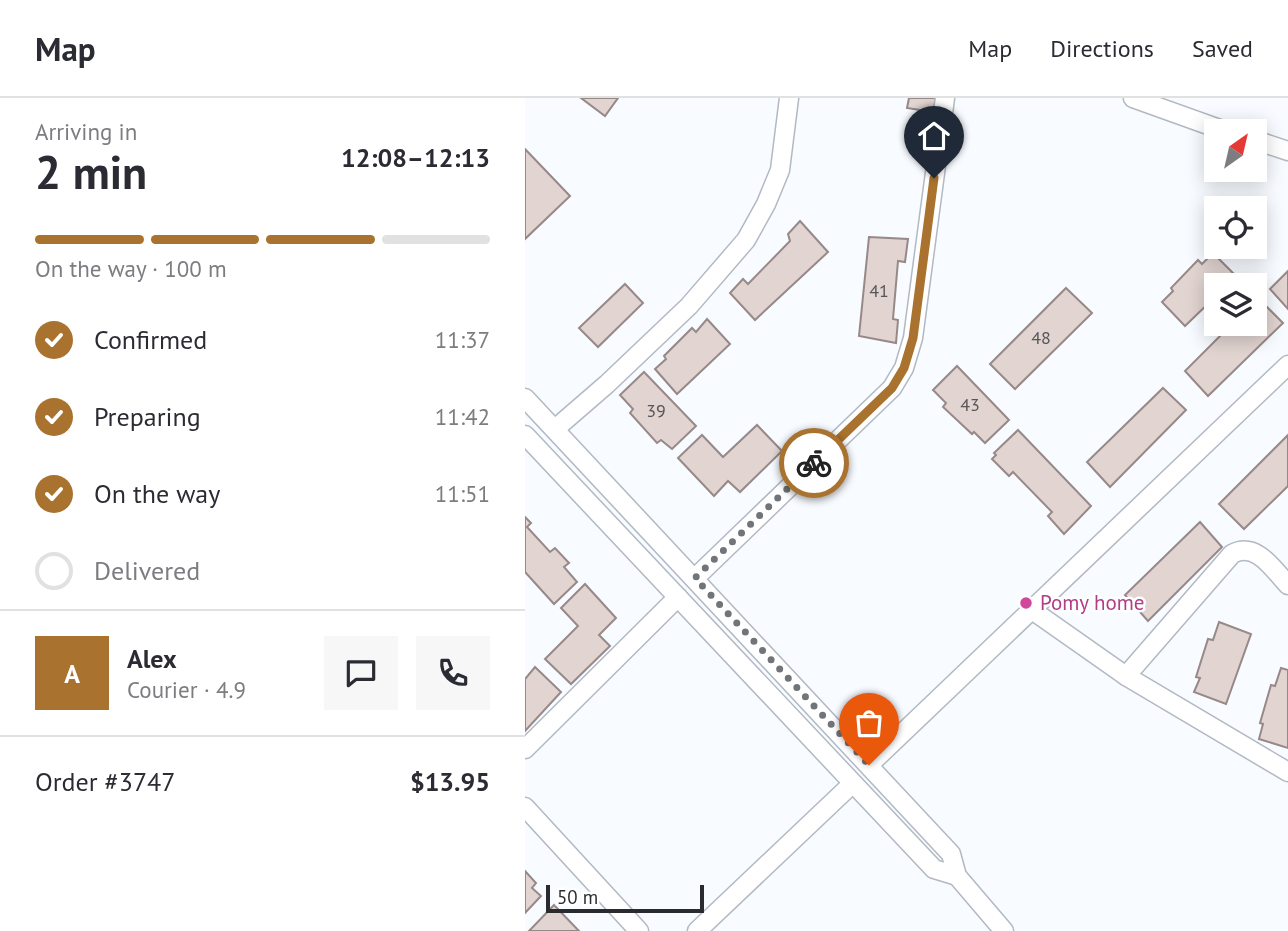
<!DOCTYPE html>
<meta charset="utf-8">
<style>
body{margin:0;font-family:"PT Sans",sans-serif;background:#f7f7f7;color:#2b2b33;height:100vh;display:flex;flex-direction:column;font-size:26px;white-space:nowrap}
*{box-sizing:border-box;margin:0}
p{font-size:23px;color:#7c7c81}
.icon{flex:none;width:38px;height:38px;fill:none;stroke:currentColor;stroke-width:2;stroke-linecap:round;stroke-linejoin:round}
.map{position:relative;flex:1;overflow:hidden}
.sheet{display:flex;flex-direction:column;background:#fff;width:525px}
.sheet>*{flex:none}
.needle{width:46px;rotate:34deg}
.controls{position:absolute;left:679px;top:21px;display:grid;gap:14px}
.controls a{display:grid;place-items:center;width:63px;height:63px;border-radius:0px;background:#fff;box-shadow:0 4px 18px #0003;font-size:35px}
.scale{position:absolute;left:21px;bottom:18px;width:158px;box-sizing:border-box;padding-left:7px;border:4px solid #292b2f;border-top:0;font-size:19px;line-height:24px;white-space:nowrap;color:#292b2f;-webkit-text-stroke:5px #fff;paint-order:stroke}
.pin{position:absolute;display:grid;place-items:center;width:60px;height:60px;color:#fff;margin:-72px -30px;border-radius:50% 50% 50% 0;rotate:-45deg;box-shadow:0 0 7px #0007}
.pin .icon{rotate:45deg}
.courier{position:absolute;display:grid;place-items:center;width:70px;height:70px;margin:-35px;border:5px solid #a9722e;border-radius:50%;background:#fff;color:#222;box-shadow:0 2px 9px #0007}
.headline em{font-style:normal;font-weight:700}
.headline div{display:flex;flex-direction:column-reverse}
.headline{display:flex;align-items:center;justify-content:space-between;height:119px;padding:0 35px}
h1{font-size:46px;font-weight:700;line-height:52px}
.bar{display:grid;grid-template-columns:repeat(4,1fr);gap:10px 7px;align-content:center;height:84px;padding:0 35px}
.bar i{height:9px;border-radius:5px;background:#e1e1e2}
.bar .current{background:#a9722e}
.bar p{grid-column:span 4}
.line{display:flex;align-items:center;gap:18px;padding:0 35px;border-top:2px solid #e1e1e2}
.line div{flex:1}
.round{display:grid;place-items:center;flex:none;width:74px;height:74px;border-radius:0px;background:#f7f7f7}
ol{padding:0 35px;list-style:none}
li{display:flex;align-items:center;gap:21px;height:77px}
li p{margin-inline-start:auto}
li .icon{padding:7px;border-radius:50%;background:#a9722e;color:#fff;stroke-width:4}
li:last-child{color:#7c7c81}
li i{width:38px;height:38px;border:4px solid #e1e1e2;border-radius:50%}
header{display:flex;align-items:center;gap:42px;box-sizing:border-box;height:98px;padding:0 35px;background:#fff;border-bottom:2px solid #e1e1e2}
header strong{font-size:33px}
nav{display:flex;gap:38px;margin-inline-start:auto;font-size:24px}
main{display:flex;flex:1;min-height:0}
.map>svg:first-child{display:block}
.building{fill:#e1d4d1;stroke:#968987;stroke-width:2}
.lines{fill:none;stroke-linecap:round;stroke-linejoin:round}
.street-casing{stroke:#b2b9c3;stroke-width:21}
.street{stroke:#fff;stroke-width:18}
.done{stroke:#717478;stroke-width:7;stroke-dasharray:0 12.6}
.route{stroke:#a9722e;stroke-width:9}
.hotel-dot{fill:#d1479c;stroke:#fff;stroke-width:2.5}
.labels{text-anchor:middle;stroke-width:5;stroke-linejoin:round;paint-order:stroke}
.number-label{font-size:18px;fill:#575558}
.hotel-label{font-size:21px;fill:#b23c85;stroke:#fff;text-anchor:start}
</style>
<header>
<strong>Map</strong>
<nav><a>Map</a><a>Directions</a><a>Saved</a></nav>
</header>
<main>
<section class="sheet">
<div class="headline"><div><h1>2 min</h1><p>Arriving in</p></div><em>12:08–12:13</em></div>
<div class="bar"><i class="current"></i><i class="current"></i><i class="current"></i><i></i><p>On the way · 100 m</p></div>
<ol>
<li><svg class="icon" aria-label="check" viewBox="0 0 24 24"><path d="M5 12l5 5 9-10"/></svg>Confirmed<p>11:37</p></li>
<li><svg class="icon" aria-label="check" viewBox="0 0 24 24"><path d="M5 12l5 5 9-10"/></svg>Preparing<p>11:42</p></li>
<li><svg class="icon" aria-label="check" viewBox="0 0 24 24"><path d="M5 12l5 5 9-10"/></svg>On the way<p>11:51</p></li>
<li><i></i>Delivered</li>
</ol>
<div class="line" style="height:126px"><b class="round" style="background:#a9722e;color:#fff">A</b><div><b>Alex</b><p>Courier · 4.9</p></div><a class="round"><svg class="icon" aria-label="chat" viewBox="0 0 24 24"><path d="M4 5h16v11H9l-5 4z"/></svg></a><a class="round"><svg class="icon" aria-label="phone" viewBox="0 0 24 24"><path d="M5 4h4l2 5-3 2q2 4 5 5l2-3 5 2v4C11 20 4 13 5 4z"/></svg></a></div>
<div class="line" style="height:91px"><div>Order #3747</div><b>$13.95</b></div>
</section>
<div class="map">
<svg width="763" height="833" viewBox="0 0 763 833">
<rect width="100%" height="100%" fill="#f8fbff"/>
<!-- building -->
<g class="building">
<path d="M56,0H93L80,18Z"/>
<path d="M384,0H411L408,14L382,10Z"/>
<path d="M0,51L45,98L0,141Z"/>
<path d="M275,123L303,154L230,222L205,195L218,181L223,186L265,143L263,136Z"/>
<path d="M344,139L383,141L380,164L373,163L368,221L373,222L371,245L334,238Z"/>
<path d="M688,155L711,178L702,187H691V198L660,228L637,204L648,193L646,190L673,162L677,166Z"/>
<path d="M763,173V211L745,191Z"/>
<path d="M100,186L118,205L73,249L54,230Z"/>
<path d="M541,190L567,215L490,291L465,266Z"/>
<path d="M733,200L758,225L683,298L660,273L707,226H730V203Z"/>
<path d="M182,221L205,246L152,296L130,271L141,261L139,258L167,230L171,234Z"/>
<path d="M432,268L484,322L460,345L449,334L447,336L418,309L421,305L408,292Z"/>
<path d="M119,274L171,328L147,351L136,342L132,345L105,315L108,311L95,297Z"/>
<path d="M638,290L661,312L585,389L562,364Z"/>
<path d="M232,327L257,353L215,394L203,383L189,398L153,360L177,337L198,359Z"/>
<path d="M493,332L566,408L539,436L523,418L527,414L488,374L484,378L467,361L471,357L469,355Z"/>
<path d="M763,337V388L719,431L694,406Z"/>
<path d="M0,419L6,425L2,429L25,454L30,450L44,465L39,469L52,484L29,506L0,474Z"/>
<path d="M675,424L697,449L623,523L600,497Z"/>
<path d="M60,486L91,520L74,537L85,548L46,586L20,561L53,528L36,510Z"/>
<path d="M694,524L726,536L701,606L669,594L675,580L671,579L683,541L688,542Z"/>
<path d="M10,569L36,594L0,633V581Z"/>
<path d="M756,570L763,572V650L734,641L738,626L735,625L746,587L750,588Z"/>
<path d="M0,773L11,785L7,790L16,798L0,815Z"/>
<path d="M29,807L54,833H4Z"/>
</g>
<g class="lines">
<defs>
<g id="street">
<path d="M608,0L700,33"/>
<path d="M730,42L763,53"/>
<path d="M0,300L426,756L432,778L479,833"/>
<path d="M30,331L82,286L164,208L221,142L241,106L255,72L264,0"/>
<path d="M0,337L409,771L432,778"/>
<path d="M170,480L367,290L379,270L388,240L420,0"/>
<path d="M507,512L601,578L763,674"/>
<path d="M601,578L707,456C731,443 748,471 763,487"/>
<path d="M0,651L153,499"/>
<path d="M344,667L763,267"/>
<path d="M0,709L114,833"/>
<path d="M172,833L327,686"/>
</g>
</defs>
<!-- street casing -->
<use href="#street" class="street-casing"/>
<!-- street -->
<use href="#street" class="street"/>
</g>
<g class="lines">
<!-- done -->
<path class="done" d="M289,365L170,480L344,667"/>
<!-- route -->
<path class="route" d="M289,365L367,290L379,270L388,240L409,80"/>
</g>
<!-- markers -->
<circle class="hotel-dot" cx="501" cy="505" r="7"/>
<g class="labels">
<!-- number labels -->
<g class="number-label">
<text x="354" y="199">41</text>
<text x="516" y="246">48</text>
<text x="445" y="313">43</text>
<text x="131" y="319">39</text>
</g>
<!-- hotel labels -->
<g class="hotel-label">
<text x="515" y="512">Pomy home</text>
</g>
</g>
</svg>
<div class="controls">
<a><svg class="needle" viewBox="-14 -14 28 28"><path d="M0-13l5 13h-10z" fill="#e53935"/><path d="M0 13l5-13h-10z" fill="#7c7c81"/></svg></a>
<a><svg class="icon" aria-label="locate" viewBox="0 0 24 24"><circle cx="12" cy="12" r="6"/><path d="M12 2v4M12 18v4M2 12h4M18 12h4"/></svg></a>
<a><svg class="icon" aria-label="layers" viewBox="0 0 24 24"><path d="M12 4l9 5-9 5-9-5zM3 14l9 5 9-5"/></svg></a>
</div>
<div class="scale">50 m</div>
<div class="pin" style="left:344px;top:667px;background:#ea580c"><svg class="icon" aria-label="bag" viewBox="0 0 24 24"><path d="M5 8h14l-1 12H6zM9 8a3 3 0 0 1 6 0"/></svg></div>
<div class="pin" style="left:409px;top:80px;background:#1f2937"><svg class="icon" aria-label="home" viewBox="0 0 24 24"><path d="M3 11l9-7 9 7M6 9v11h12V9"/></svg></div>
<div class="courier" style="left:289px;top:365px"><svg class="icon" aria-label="bike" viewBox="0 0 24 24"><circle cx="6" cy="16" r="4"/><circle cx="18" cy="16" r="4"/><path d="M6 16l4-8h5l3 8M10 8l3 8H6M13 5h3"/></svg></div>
</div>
</main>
